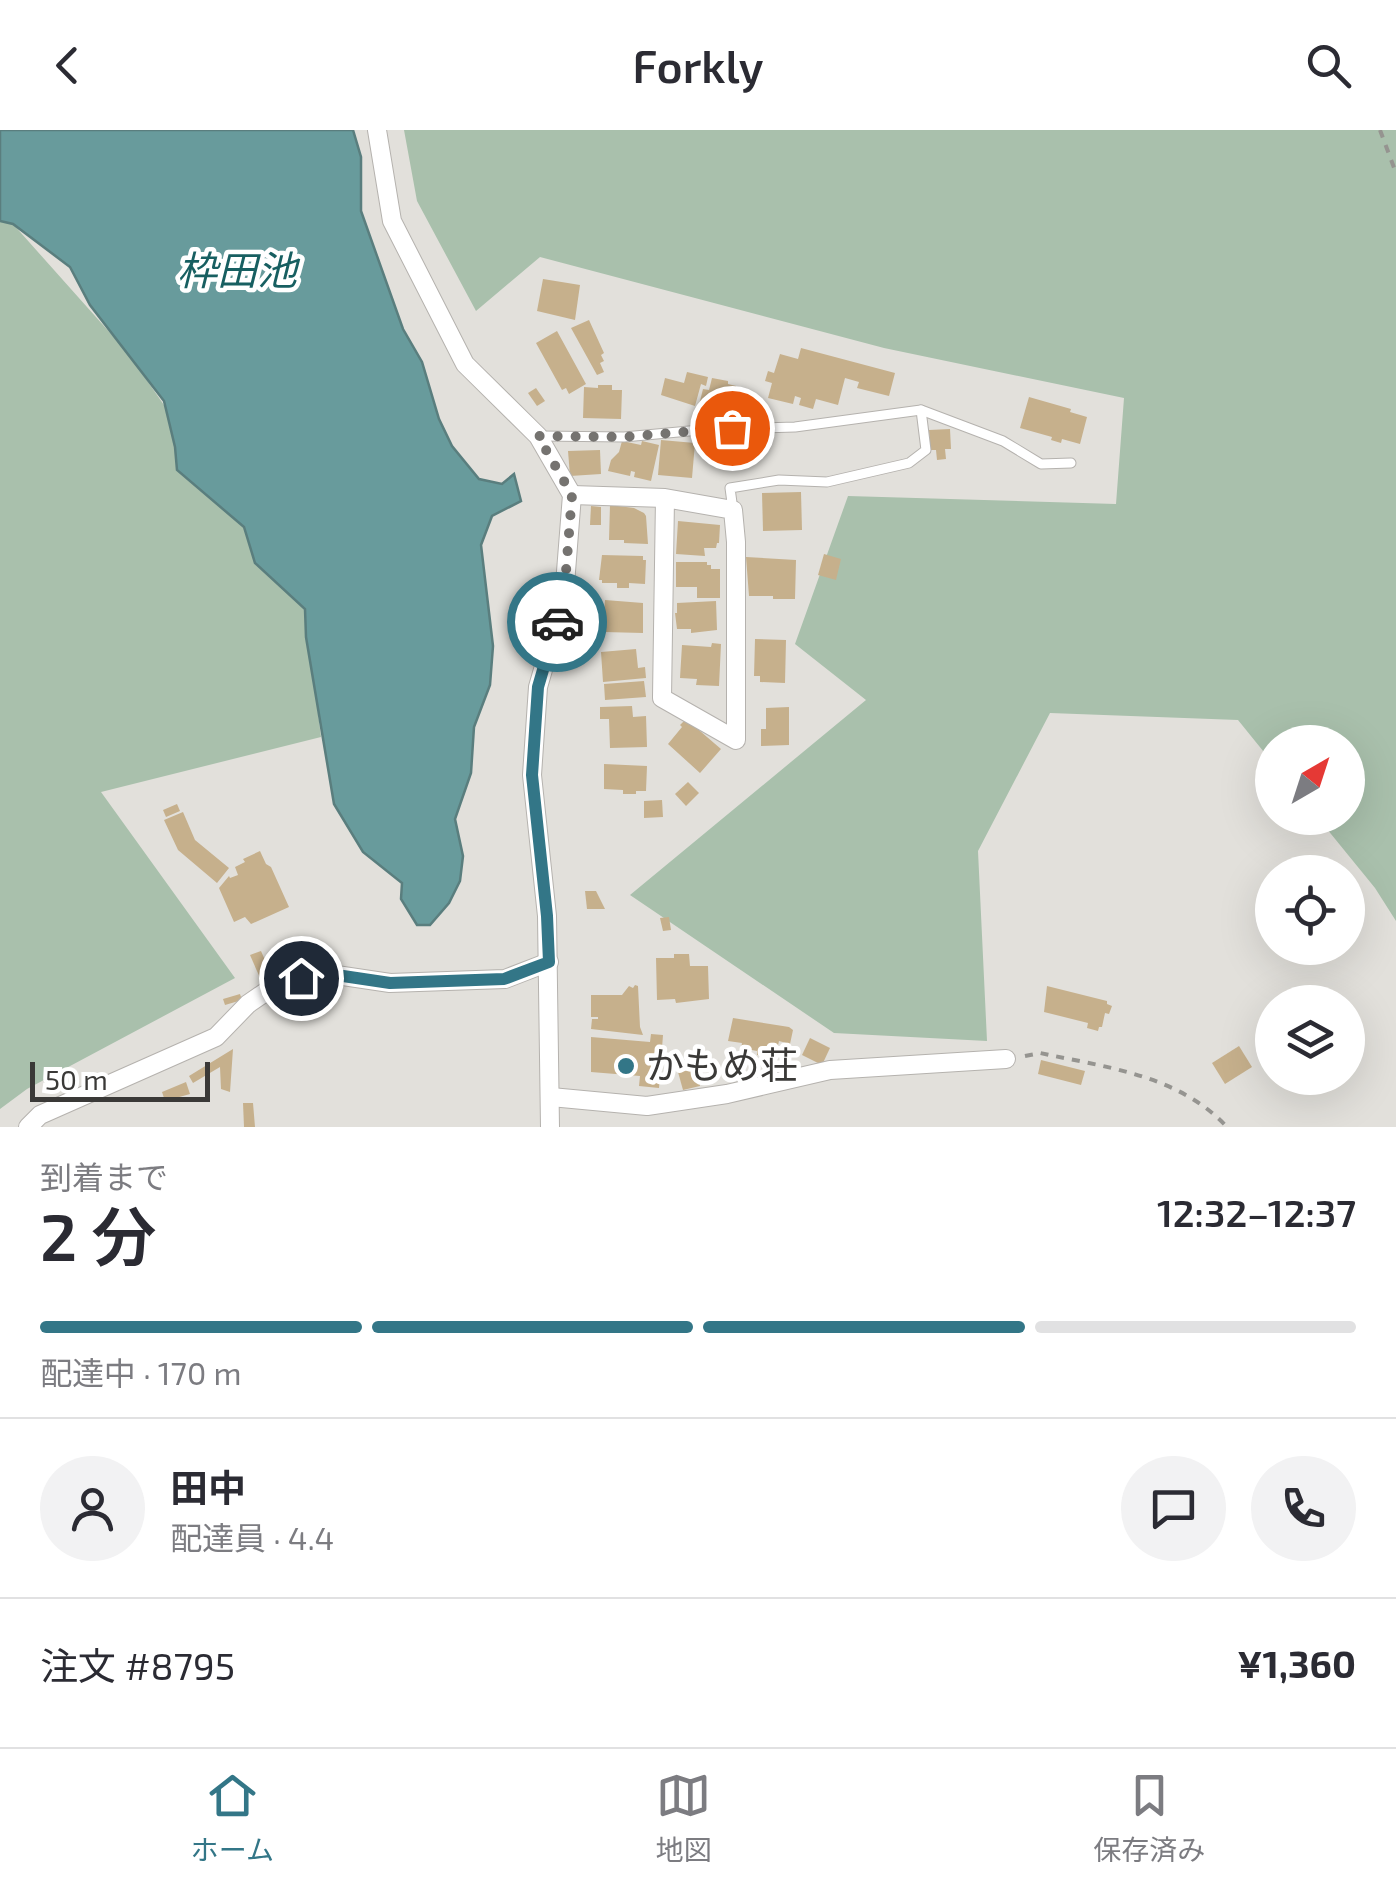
<!DOCTYPE html>
<html lang="ja">
<meta charset="utf-8">
<style>
body{margin:0;font-family:"Exo 2","Noto Sans JP",sans-serif;background:#f2f2f3;color:#2b2b33;height:100vh;display:flex;flex-direction:column;font-size:38px;white-space:nowrap}
*{box-sizing:border-box;margin:0}
p{font-size:32px;color:#7c7c81}
.icon{flex:none;width:55px;height:55px;fill:none;stroke:currentColor;stroke-width:2;stroke-linecap:round;stroke-linejoin:round}
.map{position:relative;height:997px;overflow:hidden}
.details{display:flex;flex-direction:column;background:#fff;flex:1}
.details>*{flex:none}
.needle{width:65px;rotate:39deg}
.tools{position:absolute;left:1255px;top:595px;display:grid;gap:20px}
.tools a{display:grid;place-items:center;width:110px;height:110px;border-radius:50%;background:#fff;box-shadow:0 10px 40px #0002;font-size:50px}
.scale{position:absolute;left:30px;bottom:25px;width:180px;box-sizing:border-box;padding-left:10px;border:5px solid #3a3937;border-top:0;font-size:28px;line-height:35px;white-space:nowrap;color:#3a3937;-webkit-text-stroke:8px #fff;paint-order:stroke}
.pin{position:absolute;display:grid;place-items:center;width:85px;height:85px;color:#fff;margin:-42px;border:5px solid #fff;border-radius:50%;box-shadow:0 2px 10px #0007}
.courier{position:absolute;display:grid;place-items:center;width:100px;height:100px;margin:-50px;border:8px solid #337687;border-radius:50%;background:#fff;color:#222;box-shadow:0 2px 12px #0007}
.overview em{font-style:normal;font-weight:600}
.overview div{display:flex;flex-direction:column-reverse}
.overview{display:flex;align-items:center;justify-content:space-between;height:170px;padding:0 40px}
h1{font-size:65px;font-weight:600;line-height:75px}
.bar{display:grid;grid-template-columns:repeat(4,1fr);gap:15px 10px;align-content:center;height:120px;padding:0 40px}
.bar i{height:12px;border-radius:8px;background:#e1e1e2}
.bar .selected{background:#337687}
.bar p{grid-column:span 4}
.line{display:flex;align-items:center;gap:25px;padding:0 40px;border-top:2px solid #e1e1e2}
.line div{flex:1}
.round{display:grid;place-items:center;flex:none;width:105px;height:105px;border-radius:52px;background:#f2f2f3}
header{display:flex;justify-content:space-between;align-items:center;height:130px;padding:0 40px;background:#fff;font-size:45px;font-weight:600}
.tab-bar{display:flex;justify-content:space-around;align-items:center;height:140px;border-top:2px solid #e1e1e2;background:#fff;font-size:28px;color:#7c7c81}
.tab-bar a{display:grid;justify-items:center;gap:5px}
.tab-bar .selected{color:#337687}
.map>svg:first-child{display:block}
.green{fill:#a9c0ac}
.water{fill:#689b9c;stroke:#5a7e7e;stroke-width:2.5}
.building{fill:#c6b08c}
.lines{fill:none;stroke-linecap:round;stroke-linejoin:round}
.lane-casing{stroke:#b5b2ae;stroke-width:11}
.street-casing{stroke:#b5b2ae;stroke-width:20}
.path{stroke:#959490;stroke-width:4;stroke-dasharray:8 8;stroke-linecap:butt}
.lane{stroke:#fff;stroke-width:9}
.street{stroke:#fff;stroke-width:18}
.done{stroke:#757370;stroke-width:10;stroke-dasharray:0 18}
.route{stroke:#337687;stroke-width:12}
.poi-dot{fill:#337687;stroke:#fff;stroke-width:4}
.labels{text-anchor:middle;stroke-width:9;stroke-linejoin:round;paint-order:stroke}
.poi-label{font-size:38px;fill:#3a3937;stroke:#fff;text-anchor:start}
.water-label{font-size:40px;font-style:italic;fill:#175f61;stroke:#fff}
</style>
<header><svg class="icon" aria-label="back" viewBox="0 0 24 24"><path d="M15 5l-7 7 7 7"/></svg>Forkly<svg class="icon" aria-label="search" viewBox="0 0 24 24"><circle cx="10" cy="10" r="6"/><path d="M15 15l6 6"/></svg></header>
<div class="map">
<svg width="1396" height="997" viewBox="0 0 1396 997">
<rect width="100%" height="100%" fill="#e2e0db"/>
<!-- green -->
<g class="green">
<path d="M404,0H1396V791L1375,758L1318,688H1348V612H1272V632L1238,590L1050,583L978,721L987,911L834,903L630,765L866,570L795,514L848,366L1116,374L1124,268L884,218L540,127L476,181L417,71Z"/>
<path d="M0,91L13,94L128,223L305,479L321,607L101,662L235,848L27,959L0,979Z"/>
</g>
<!-- water -->
<path class="water" d="M0,0H353L361,27V81L403,199L422,232L439,289L452,316L479,349L502,354L514,344L521,371L492,386L481,415L493,516L490,555L474,597L471,643L455,689L463,726L460,751L449,773L430,795H417L401,769L402,753L363,722L334,674L306,507L305,479L255,433L244,397L177,340L175,317L164,271L90,175L70,137L13,94L0,91Z"/>
<!-- building -->
<g class="building">
<path d="M543,149L580,155L575,190L537,181Z"/>
<path d="M589,190L604,223L601,225L604,231L600,233L604,242L597,245L571,198Z"/>
<path d="M557,201L586,254L569,264L566,258L562,260L536,213Z"/>
<path d="M801,218L895,243L889,266L857,258L859,252L845,248L838,275L816,269L813,279L799,275L801,268L795,266L793,274L768,268L772,253L765,251L768,241L774,243L780,224L798,229Z"/>
<path d="M687,242L708,247L706,256L701,254L695,276L661,265L665,248L684,253Z"/>
<path d="M712,248L728,251V254L736,256L735,260L750,263L742,284L699,275L703,259L709,260Z"/>
<path d="M598,255H612V260H622L621,289L583,288L584,257L598,258Z"/>
<path d="M536,258L545,271L537,276L528,263Z"/>
<path d="M1029,267L1071,279L1070,282L1087,287L1080,314L1062,309L1061,313L1051,310L1052,307L1020,298Z"/>
<path d="M950,299L951,319H945L946,329L937,330L936,320H930L929,300Z"/>
<path d="M661,310L695,313L692,348L658,345Z"/>
<path d="M622,311L641,315L642,311L659,315L651,351L634,347L635,342L631,341L630,346L608,341L611,330L619,322Z"/>
<path d="M600,320L601,344L570,346L568,321Z"/>
<path d="M801,362L802,400L763,401L762,363Z"/>
<path d="M610,375L634,378L644,383L646,386L648,414L624,413V410H609Z"/>
<path d="M591,376L601,377V395H590Z"/>
<path d="M678,391L720,395L719,413H717L716,418H704L705,426L676,424Z"/>
<path d="M824,424L841,429L836,450L818,445Z"/>
<path d="M602,425L643,426V430H646L645,454L629,453V458H617V453H602V450H599Z"/>
<path d="M746,427L796,430L795,469H773V466H749Z"/>
<path d="M676,432H707V435H711V439H720V468H697V457H676Z"/>
<path d="M605,470L643,473V503L604,502V499H598V483H604Z"/>
<path d="M716,471L717,500L691,503V499H677L675,483H677V473Z"/>
<path d="M755,509L786,510L785,553L760,552V546H754Z"/>
<path d="M712,513L721,514L719,556L696,555L697,549L680,548L682,515L711,517Z"/>
<path d="M636,519L638,538L645,537L646,548L603,552L601,522Z"/>
<path d="M644,551L646,567L605,570L604,554Z"/>
<path d="M632,576L633,587L646,586L647,617L610,618L609,589H600V577Z"/>
<path d="M789,577V615L761,616V599H766V578Z"/>
<path d="M686,589L721,619L700,643L668,614L682,597L680,595Z"/>
<path d="M604,634L647,636L646,661H636V664H623V660L604,659Z"/>
<path d="M688,652L699,663L686,676L675,664Z"/>
<path d="M662,670L663,687L644,688V671Z"/>
<path d="M177,674L180,681L166,687L163,680Z"/>
<path d="M183,682L195,710L229,738L217,753L178,720L164,690Z"/>
<path d="M260,721L266,734L271,737L289,777L251,794L245,787L234,792L219,758L229,746L230,748L238,745L235,737L245,732L243,729Z"/>
<path d="M585,761H596L605,779H587Z"/>
<path d="M669,787L671,800L663,801L660,788Z"/>
<path d="M261,821L275,853L264,857L250,825Z"/>
<path d="M674,824H689L690,836H708L709,869L676,873L675,869L657,870L656,828H674Z"/>
<path d="M635,855L638,856L640,897L643,905L591,899L592,889H598V887H591V865H622L629,856L633,858Z"/>
<path d="M1047,856L1107,871V874L1112,876L1109,884L1105,883L1102,897H1099L1098,901L1087,898L1088,893L1044,882Z"/>
<path d="M240,864L242,870L225,875L223,869Z"/>
<path d="M733,888L789,897L793,900L790,914L779,911L775,929L757,925V921L741,918L742,913L728,911Z"/>
<path d="M651,904L663,905L659,958L639,956L640,946L591,942V907L650,912Z"/>
<path d="M810,908L830,918L822,935L802,925Z"/>
<path d="M1239,916L1252,937L1225,954L1212,933Z"/>
<path d="M233,919L230,962L221,959L220,937L193,953L189,946Z"/>
<path d="M1041,930L1085,941L1081,955L1038,944Z"/>
<path d="M696,936L700,956L683,960L678,942Z"/>
<path d="M186,952L190,964L165,971L162,962Z"/>
<path d="M243,973H253L255,997H244Z"/>
</g>
<g class="lines">
<defs>
<g id="lane">
<path d="M541,306L624,307L700,300L795,297L921,280L1003,311L1041,334L1071,333"/>
<path d="M733,380L730,358L779,350L827,352L909,333L926,320L921,280"/>
</g>
<g id="street">
<path d="M377,0L392,91L465,234L538,306L572,365L564,467L538,557L532,645L547,786L550,997"/>
<path d="M572,365L665,368L733,380L736,412V610L662,568L665,368"/>
<path d="M551,967L647,976L727,964L830,940L1006,929"/>
<path d="M28,997L40,985L216,907L248,874L280,852L323,843L390,853L505,849L549,832"/>
</g>
</defs>
<!-- lane casing -->
<use href="#lane" class="lane-casing"/>
<!-- street casing -->
<use href="#street" class="street-casing"/>
<!-- path -->
<g class="path">
<path d="M1380,0L1396,43"/>
<path d="M1025,926L1040,923C1105,937 1179,945 1227,997"/>
</g>
<!-- lane -->
<use href="#lane" class="lane"/>
<!-- street -->
<use href="#street" class="street"/>
</g>
<g class="lines">
<!-- done -->
<path class="done" d="M557,492L564,467L572,365L538,306L624,307L732,298"/>
<!-- route -->
<path class="route" d="M301,848L323,843L390,853L504,849L549,832L547,786L532,645L538,557L557,492"/>
</g>
<!-- markers -->
<circle class="poi-dot" cx="626" cy="936" r="10"/>
<g class="labels">
<!-- poi labels -->
<g class="poi-label">
<text x="646" y="949">かもめ荘</text>
</g>
<!-- water labels -->
<g class="water-label">
<text x="237" y="155">枠田池</text>
</g>
</g>
</svg>
<div class="tools">
<a><svg class="needle" viewBox="-14 -14 28 28"><path d="M0-13l5 13h-10z" fill="#e53935"/><path d="M0 13l5-13h-10z" fill="#7c7c81"/></svg></a>
<a><svg class="icon" aria-label="locate" viewBox="0 0 24 24"><circle cx="12" cy="12" r="6"/><path d="M12 2v4M12 18v4M2 12h4M18 12h4"/></svg></a>
<a><svg class="icon" aria-label="layers" viewBox="0 0 24 24"><path d="M12 4l9 5-9 5-9-5zM3 14l9 5 9-5"/></svg></a>
</div>
<div class="scale">50 m</div>
<div class="pin" style="left:732px;top:298px;background:#ea580c"><svg class="icon" aria-label="bag" viewBox="0 0 24 24"><path d="M5 8h14l-1 12H6zM9 8a3 3 0 0 1 6 0"/></svg></div>
<div class="pin" style="left:301px;top:848px;background:#1f2937"><svg class="icon" aria-label="home" viewBox="0 0 24 24"><path d="M3 11l9-7 9 7M6 9v11h12V9"/></svg></div>
<div class="courier" style="left:557px;top:492px"><svg class="icon" aria-label="car" viewBox="0 0 24 24"><path d="M5 17H2v-5l4-1 3-4h7l3 4 3 1v5h-3M9 17h6M6 11h13"/><circle cx="7" cy="17" r="2"/><circle cx="17" cy="17" r="2"/></svg></div>
</div>
<section class="details">
<div class="overview"><div><h1>2 分</h1><p>到着まで</p></div><em>12:32–12:37</em></div>
<div class="bar"><i class="selected"></i><i class="selected"></i><i class="selected"></i><i></i><p>配達中 · 170 m</p></div>
<div class="line" style="height:180px"><a class="round"><svg class="icon" aria-label="person" viewBox="0 0 24 24"><circle cx="12" cy="8" r="4"/><path d="M4 21q1-7 8-7t8 7"/></svg></a><div><b>田中</b><p>配達員 · 4.4</p></div><a class="round"><svg class="icon" aria-label="chat" viewBox="0 0 24 24"><path d="M4 5h16v11H9l-5 4z"/></svg></a><a class="round"><svg class="icon" aria-label="phone" viewBox="0 0 24 24"><path d="M5 4h4l2 5-3 2q2 4 5 5l2-3 5 2v4C11 20 4 13 5 4z"/></svg></a></div>
<div class="line" style="height:130px"><div>注文 #8795</div><b>¥1,360</b></div>
</section>
<nav class="tab-bar">
<a class="selected"><svg class="icon" aria-label="home" viewBox="0 0 24 24"><path d="M3 11l9-7 9 7M6 9v11h12V9"/></svg>ホーム</a>
<a><svg class="icon" aria-label="map" viewBox="0 0 24 24"><path d="M3 6l6-2 6 2 6-2v14l-6 2-6-2-6 2zM9 4v14M15 6v14"/></svg>地図</a>
<a><svg class="icon" aria-label="saved" viewBox="0 0 24 24"><path d="M7 4h10v16l-5-4-5 4z"/></svg>保存済み</a>
</nav>
